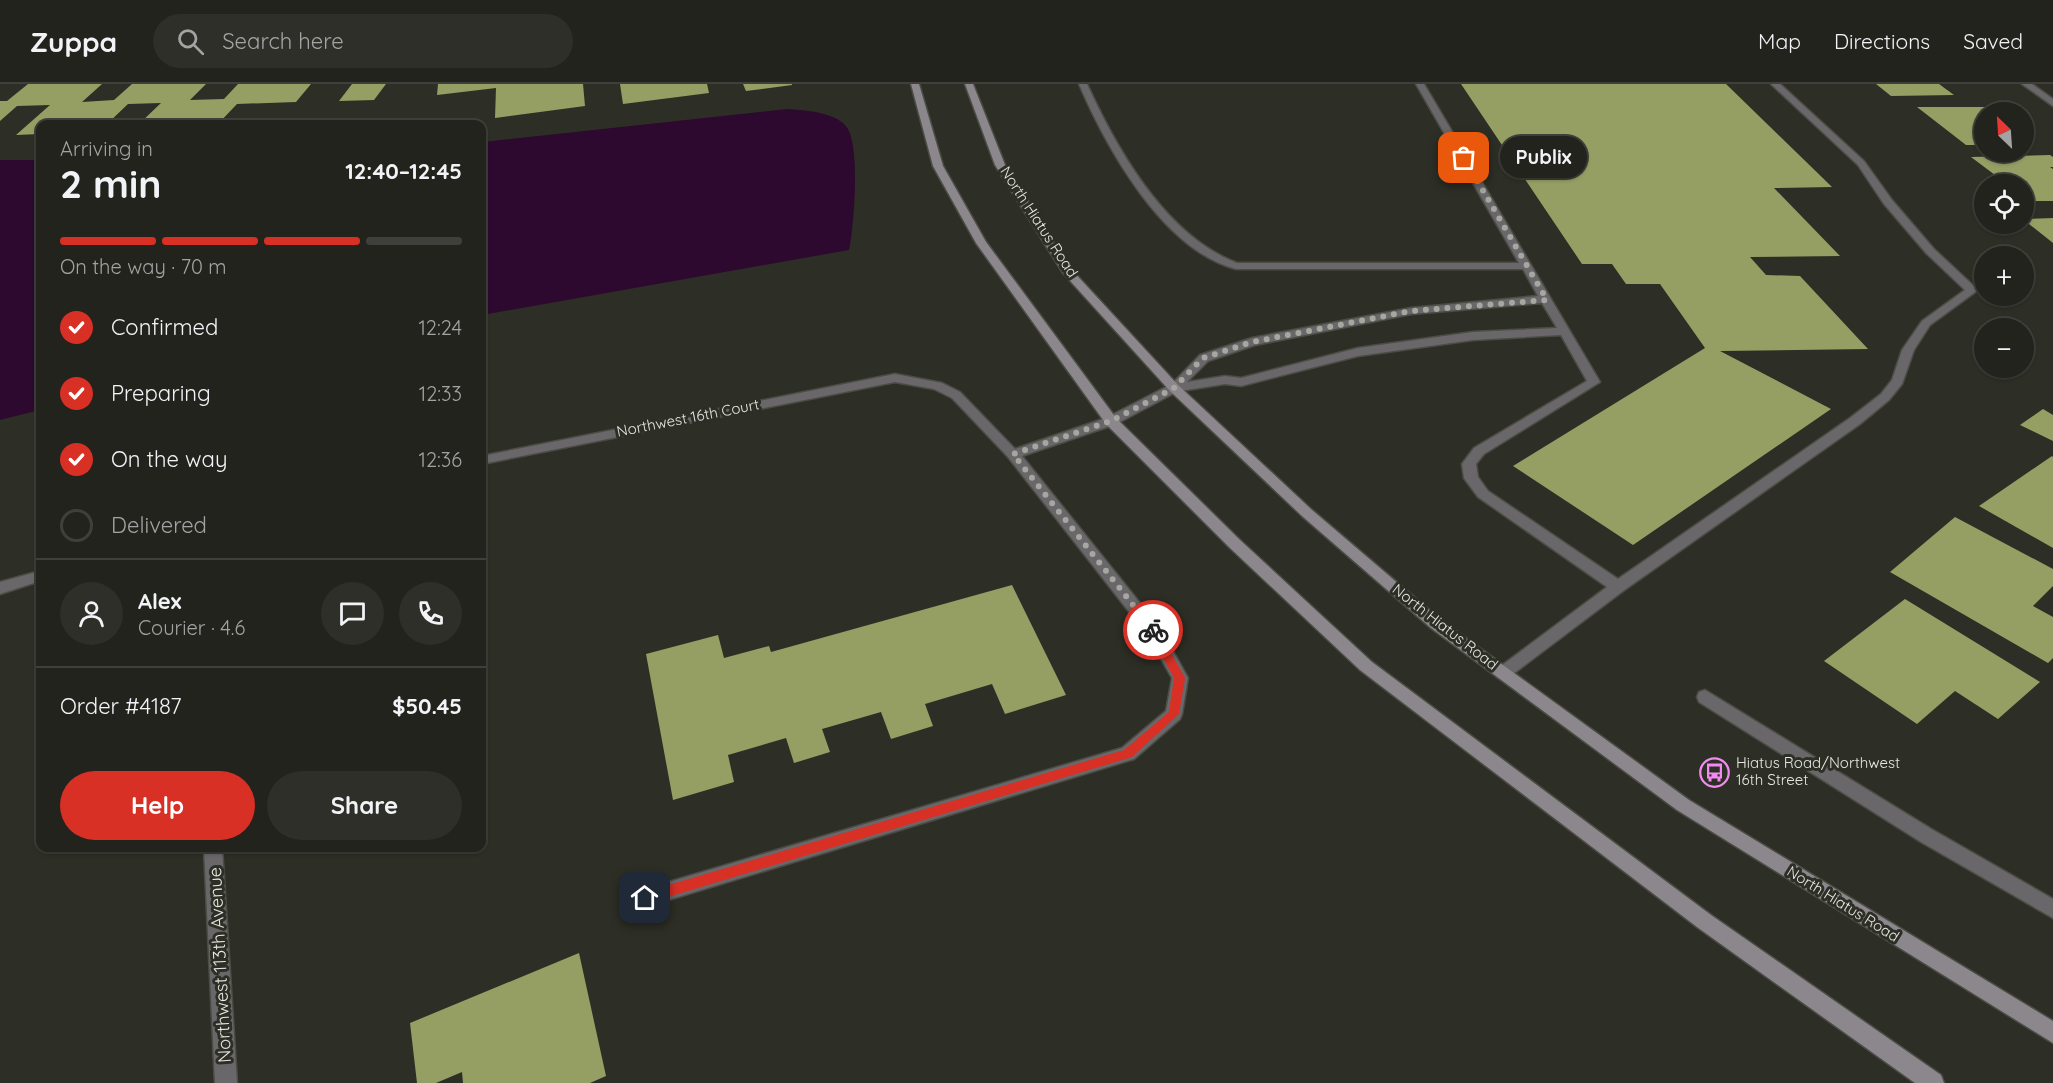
<!DOCTYPE html>
<meta charset="utf-8">
<style>
body{margin:0;font-family:Quicksand,sans-serif;background:#2e2f29;color:#f1f3f6;height:100vh;display:flex;flex-direction:column;font-size:22px;white-space:nowrap}
*{box-sizing:border-box;margin:0}
p{font-size:20px;color:#a2a4a3}
.icon{flex:none;width:33px;height:33px;fill:none;stroke:currentColor;stroke-width:2;stroke-linecap:round;stroke-linejoin:round}
.map{position:relative;flex:1;overflow:hidden}
.panel{position:absolute;left:36px;top:36px;width:450px;height:732px;display:flex;flex-direction:column;background:#22231c;border-radius:12px;box-shadow:0 2px 4px #0004,0 0 0 2px #3f403b}
.panel>*{flex:none}
.needle{width:39px;rotate:335deg}
.buttons{position:absolute;left:1974px;top:18px;display:grid;gap:12px}
.buttons a{display:grid;place-items:center;width:60px;height:60px;border-radius:50%;background:#22231c;box-shadow:0 2px 4px #0004,0 0 0 2px #3f403b;font-size:30px}
.pin{position:absolute;display:grid;place-items:center;width:51px;height:51px;color:#fff;margin:-26px;border-radius:12px;box-shadow:0 3px 9px #0006}
.courier{position:absolute;display:grid;place-items:center;width:60px;height:60px;margin:-30px;border:4px solid #d93025;border-radius:50%;background:#fff;color:#222;box-shadow:0 2px 8px #0007}
.bubble{position:absolute;height:42px;border-radius:21px;background:#22231c;box-shadow:0 2px 4px #0004,0 0 0 2px #3f403b;font-size:20px;font-weight:700;line-height:42px;text-align:center}
.head em{font-style:normal;font-weight:700}
.head div{display:flex;flex-direction:column-reverse}
.head{display:flex;align-items:center;justify-content:space-between;height:102px;padding:0 24px}
h1{font-size:39px;font-weight:700;line-height:45px}
.bar{display:grid;grid-template-columns:repeat(4,1fr);gap:9px 6px;align-content:center;height:72px;padding:0 24px}
.bar i{height:8px;border-radius:4px;background:#3f403b}
.bar .selected{background:#d93025}
.bar p{grid-column:span 4}
.line{display:flex;align-items:center;gap:15px;padding:0 24px;border-top:2px solid #3f403b}
.line div{flex:1}
.round{display:grid;place-items:center;flex:none;width:63px;height:63px;border-radius:32px;background:#2e2f29}
ol{padding:0 24px;list-style:none}
li{display:flex;align-items:center;gap:18px;height:66px}
li p{margin-inline-start:auto}
li .icon{padding:6px;border-radius:50%;background:#d93025;color:#fff;stroke-width:4}
li:last-child{color:#a2a4a3}
li i{width:33px;height:33px;border:3px solid #3f403b;border-radius:50%}
.action{display:flex;gap:12px;margin-top:auto;padding:12px 24px}
.action a{flex:1;height:69px;border-radius:36px;background:#d93025;color:#fff;font-size:24px;font-weight:700;line-height:69px;text-align:center}
.action a+a{background:#2e2f29;color:#f1f3f6}
header{display:flex;align-items:center;gap:36px;box-sizing:border-box;height:84px;padding:0 30px;background:#22231c;border-bottom:2px solid #3f403b}
header strong{font-size:28px}
nav{display:flex;gap:33px;margin-inline-start:auto;font-size:21px}
.search{width:420px;height:54px;background:#2e2f29;display:flex;align-items:center;gap:15px;box-sizing:border-box;padding:0 21px;border-radius:33px;color:#a2a4a3;font-size:22px}
.map>svg:first-child{display:block}
.water{fill:#2e092f}
.building{fill:#959f64}
.lines{fill:none;stroke-linecap:round;stroke-linejoin:round}
.service-casing{stroke:#4b4c44;stroke-width:3}
.minor-casing{stroke:#4b4c44;stroke-width:3}
.secondary-casing{stroke:#4b4c44;stroke-width:3}
.service{fill:#6a676a;fill-rule:evenodd}
.minor{fill:#6a676a;fill-rule:evenodd}
.secondary{fill:#8c878c;fill-rule:evenodd}
.route{fill:#d93025}
.done{stroke:#a5a7a0;stroke-width:6;stroke-dasharray:0 10.8}
.labels{text-anchor:middle;stroke-width:6;stroke-linejoin:round;paint-order:stroke}
.street-label{font-size:15px;fill:#e6e7e2;stroke:#2d2f26}
.poi-label{font-size:15px;fill:#e6e7e2;stroke:#2d2f26;text-anchor:start}
.near-street-label{font-size:18px;fill:#e6e7e2;stroke:#2d2f26}
</style>
<header>
<strong>Zuppa</strong>
<div class="search"><svg class="icon" aria-label="search" viewBox="0 0 24 24"><circle cx="10" cy="10" r="6"/><path d="M15 15l6 6"/></svg>Search here</div>
<nav><a>Map</a><a>Directions</a><a>Saved</a></nav>
</header>
<div class="map">
<svg width="2053" height="999" viewBox="0 0 2053 999">
<rect width="100%" height="100%" fill="#2d2f26"/>
<!-- water -->
<g class="water">
<path d="M787,25C804,26 838,28 848,45C860,67 854,141 849,166L482,231V58Z"/>
<path d="M0,76H40V326L0,336Z"/>
</g>
<!-- building -->
<g class="building">
<path d="M28,0H102L82,18L114,16L132,0H206L190,16L224,15L238,0H311L296,18L237,20L218,40H139L161,19L128,20L107,40H40V50L16,51L50,21L17,22L0,37V17H7Z"/>
<path d="M352,0H386L374,16L339,17Z"/>
<path d="M438,0H583L585,22L495,34L496,4L437,11Z"/>
<path d="M620,0H707L709,9L623,20Z"/>
<path d="M743,0H792V1L746,7Z"/>
<path d="M1461,0H1726L1832,103L1774,104L1840,172L1750,173L1766,191L1800,192L1868,265L1720,267L1831,325L1633,461L1513,382L1705,264L1660,200H1626L1612,180H1582Z"/>
<path d="M1876,0H1939L1954,11L1891,12Z"/>
<path d="M1917,23H1987L1995,28H1984V36H1983L1984,38V61H1966Z"/>
<path d="M2050,71L2053,73V83H2050L2053,85V117H2029L2024,113V100H2007L1971,73Z"/>
<path d="M2053,134V159L2024,136V135Z"/>
<path d="M2043,325L2053,331V357L2020,341Z"/>
<path d="M2052,372L2053,373V464L1979,422Z"/>
<path d="M1955,433L2053,485V502L2033,522L2053,533V574L2048,579L1890,488Z"/>
<path d="M1012,501L1066,611L1005,630L992,600L925,620L933,642L891,655L881,628L822,645L830,668L794,679L786,654L728,671L734,698L673,716L646,570L718,551L724,574L769,562L771,568Z"/>
<path d="M1905,515L2040,598L1998,635L1955,607L1917,640L1824,577Z"/>
<path d="M579,869L606,992L590,999H463L462,988L436,999H417L410,939Z"/>
</g>
<g class="lines">
<defs>
<path id="service" d="M1079,0H1087C1117,66 1166,152 1237,179H1519L1416,0H1424L1600,298L1484,370L1476,380L1478,393L1488,407L1618,495L1850,334L1881,310L1892,296L1902,266L1922,237L1965,206L1926,169L1884,120L1858,81L1771,0H1780L1864,77L1892,116L1934,165L1978,206L1930,241L1914,266L1902,300L1889,316L1860,340L1623,507L1509,593L1503,595L1497,593L1495,589L1497,585L1607,503L1478,413L1464,394L1462,380L1474,364L1587,297L1561,251L1473,256L1358,272L1241,302L1225,300L1174,308L1168,304L1200,271L1252,254L1411,224L1538,212L1523,185H1236C1163,166 1107,65 1079,0ZM1542,219L1557,244L1473,248L1358,264L1241,294L1225,292L1187,298L1208,277L1255,261L1411,230Z"/>
<g id="minor">
<path d="M2022,0H2032L2053,15V22Z"/>
<path d="M895,290L942,299L960,308L1015,365L1106,334L1170,301H1178L1180,304L1178,307L1116,340L1022,372L1160,544L1188,594L1182,630L1180,635L1134,675L645,823L638,820L636,814L638,808L645,805L1122,664L1166,627L1172,594L1148,552L1008,373L952,314L934,305L895,298L482,380V372Z"/>
<path d="M40,487V497L0,510V498Z"/>
<path d="M1705,606L1933,746L2053,815V834L1921,758L1699,618L1697,613L1699,608Z"/>
<path d="M204,764H222L237,999H215Z"/>
</g>
<g id="secondary">
<path d="M911,0H919L943,82L986,158L1116,334L1240,456L1372,578L1711,831L1941,991L1944,999H1915L1697,843L1360,586L1230,464L1106,340L976,159L933,82Z"/>
<path d="M965,0H973L1005,81L1071,185L1178,301L1312,426L1441,536L1689,716L2053,937V959L1677,726L1431,544L1302,432L1170,307L1063,189L995,81Z"/>
</g>
</defs>
<!-- service casing -->
<use href="#service" class="service-casing"/>
<!-- minor casing -->
<use href="#minor" class="minor-casing"/>
<!-- secondary casing -->
<use href="#secondary" class="secondary-casing"/>
<!-- service -->
<use href="#service" class="service"/>
<!-- minor -->
<use href="#minor" class="minor"/>
<!-- secondary -->
<use href="#secondary" class="secondary"/>
</g>
<!-- route -->
<path class="route" d="M1153,542L1157,544L1185,594L1179,630L1132,673L645,820L641,818L639,814L645,808L1124,666L1169,628L1174,594L1148,546Z"/>
<g class="lines">
<!-- done -->
<path class="done" d="M1153,546L1013,370L1111,337L1174,304L1203,274L1252,258L1411,227L1547,216L1464,74"/>
</g>
<!-- icons -->
<defs>
<symbol id="bus-ring" viewBox="-11 -11 22 22"><circle r="9.5" fill="#2d2f26" stroke="#f38af2" stroke-width="1.5"/><path d="M-5-6H5V4H4V6H2V4H-2V6H-4V4H-5ZM-3.5-4V0h7V-4ZM-3.5 1.2v1.5H-2V1.2ZM2 1.2v1.5H3.5V1.2Z" fill="#f38af2"/></symbol>
</defs>
<g fill-rule="evenodd">
<use href="#bus-ring" x="1698" y="672" width="33" height="33"/>
</g>
<g class="labels">
<!-- street labels -->
<g class="street-label">
<text transform="translate(1039 138) rotate(57)" y="5">North Hiatus Road</text>
<text transform="translate(688 334) rotate(-11)" y="5">Northwest 16th Court</text>
<text transform="translate(1445 543) rotate(38)" y="5">North Hiatus Road</text>
<text transform="translate(1843 820) rotate(32)" y="5">North Hiatus Road</text>
</g>
<!-- poi labels -->
<g class="poi-label">
<text x="1736" y="684">Hiatus Road/Northwest<tspan x="1736" dy="17">16th Street</tspan></text>
</g>
<!-- near-street labels -->
<g class="near-street-label">
<text transform="translate(220 881) rotate(-93)" y="6">Northwest 113th Avenue</text>
</g>
</g>
</svg>
<div class="buttons">
<a><svg class="needle" viewBox="-14 -14 28 28"><path d="M0-13l5 13h-10z" fill="#e53935"/><path d="M0 13l5-13h-10z" fill="#a2a4a3"/></svg></a>
<a><svg class="icon" aria-label="locate" viewBox="0 0 24 24"><circle cx="12" cy="12" r="6"/><path d="M12 2v4M12 18v4M2 12h4M18 12h4"/></svg></a>
<a>+</a>
<a>−</a>
</div>
<div class="pin" style="left:1464px;top:74px;background:#ea580c"><svg class="icon" aria-label="bag" viewBox="0 0 24 24"><path d="M5 8h14l-1 12H6zM9 8a3 3 0 0 1 6 0"/></svg></div>
<div class="pin" style="left:645px;top:814px;background:#1f2937"><svg class="icon" aria-label="home" viewBox="0 0 24 24"><path d="M3 11l9-7 9 7M6 9v11h12V9"/></svg></div>
<div class="courier" style="left:1153px;top:546px"><svg class="icon" aria-label="bike" viewBox="0 0 24 24"><circle cx="6" cy="16" r="4"/><circle cx="18" cy="16" r="4"/><path d="M6 16l4-8h5l3 8M10 8l3 8H6M13 5h3"/></svg></div>
<div class="bubble" style="left:1500px;top:52px;width:87px">Publix</div>
<section class="panel">
<div class="head"><div><h1>2 min</h1><p>Arriving in</p></div><em>12:40–12:45</em></div>
<div class="bar"><i class="selected"></i><i class="selected"></i><i class="selected"></i><i></i><p>On the way · 70 m</p></div>
<ol>
<li><svg class="icon" aria-label="check" viewBox="0 0 24 24"><path d="M5 12l5 5 9-10"/></svg>Confirmed<p>12:24</p></li>
<li><svg class="icon" aria-label="check" viewBox="0 0 24 24"><path d="M5 12l5 5 9-10"/></svg>Preparing<p>12:33</p></li>
<li><svg class="icon" aria-label="check" viewBox="0 0 24 24"><path d="M5 12l5 5 9-10"/></svg>On the way<p>12:36</p></li>
<li><i></i>Delivered</li>
</ol>
<div class="line" style="height:108px"><a class="round"><svg class="icon" aria-label="person" viewBox="0 0 24 24"><circle cx="12" cy="8" r="4"/><path d="M4 21q1-7 8-7t8 7"/></svg></a><div><b>Alex</b><p>Courier · 4.6</p></div><a class="round"><svg class="icon" aria-label="chat" viewBox="0 0 24 24"><path d="M4 5h16v11H9l-5 4z"/></svg></a><a class="round"><svg class="icon" aria-label="phone" viewBox="0 0 24 24"><path d="M5 4h4l2 5-3 2q2 4 5 5l2-3 5 2v4C11 20 4 13 5 4z"/></svg></a></div>
<div class="line" style="height:78px"><div>Order #4187</div><b>$50.45</b></div>
<div class="action"><a>Help</a><a>Share</a></div>
</section>
</div>
